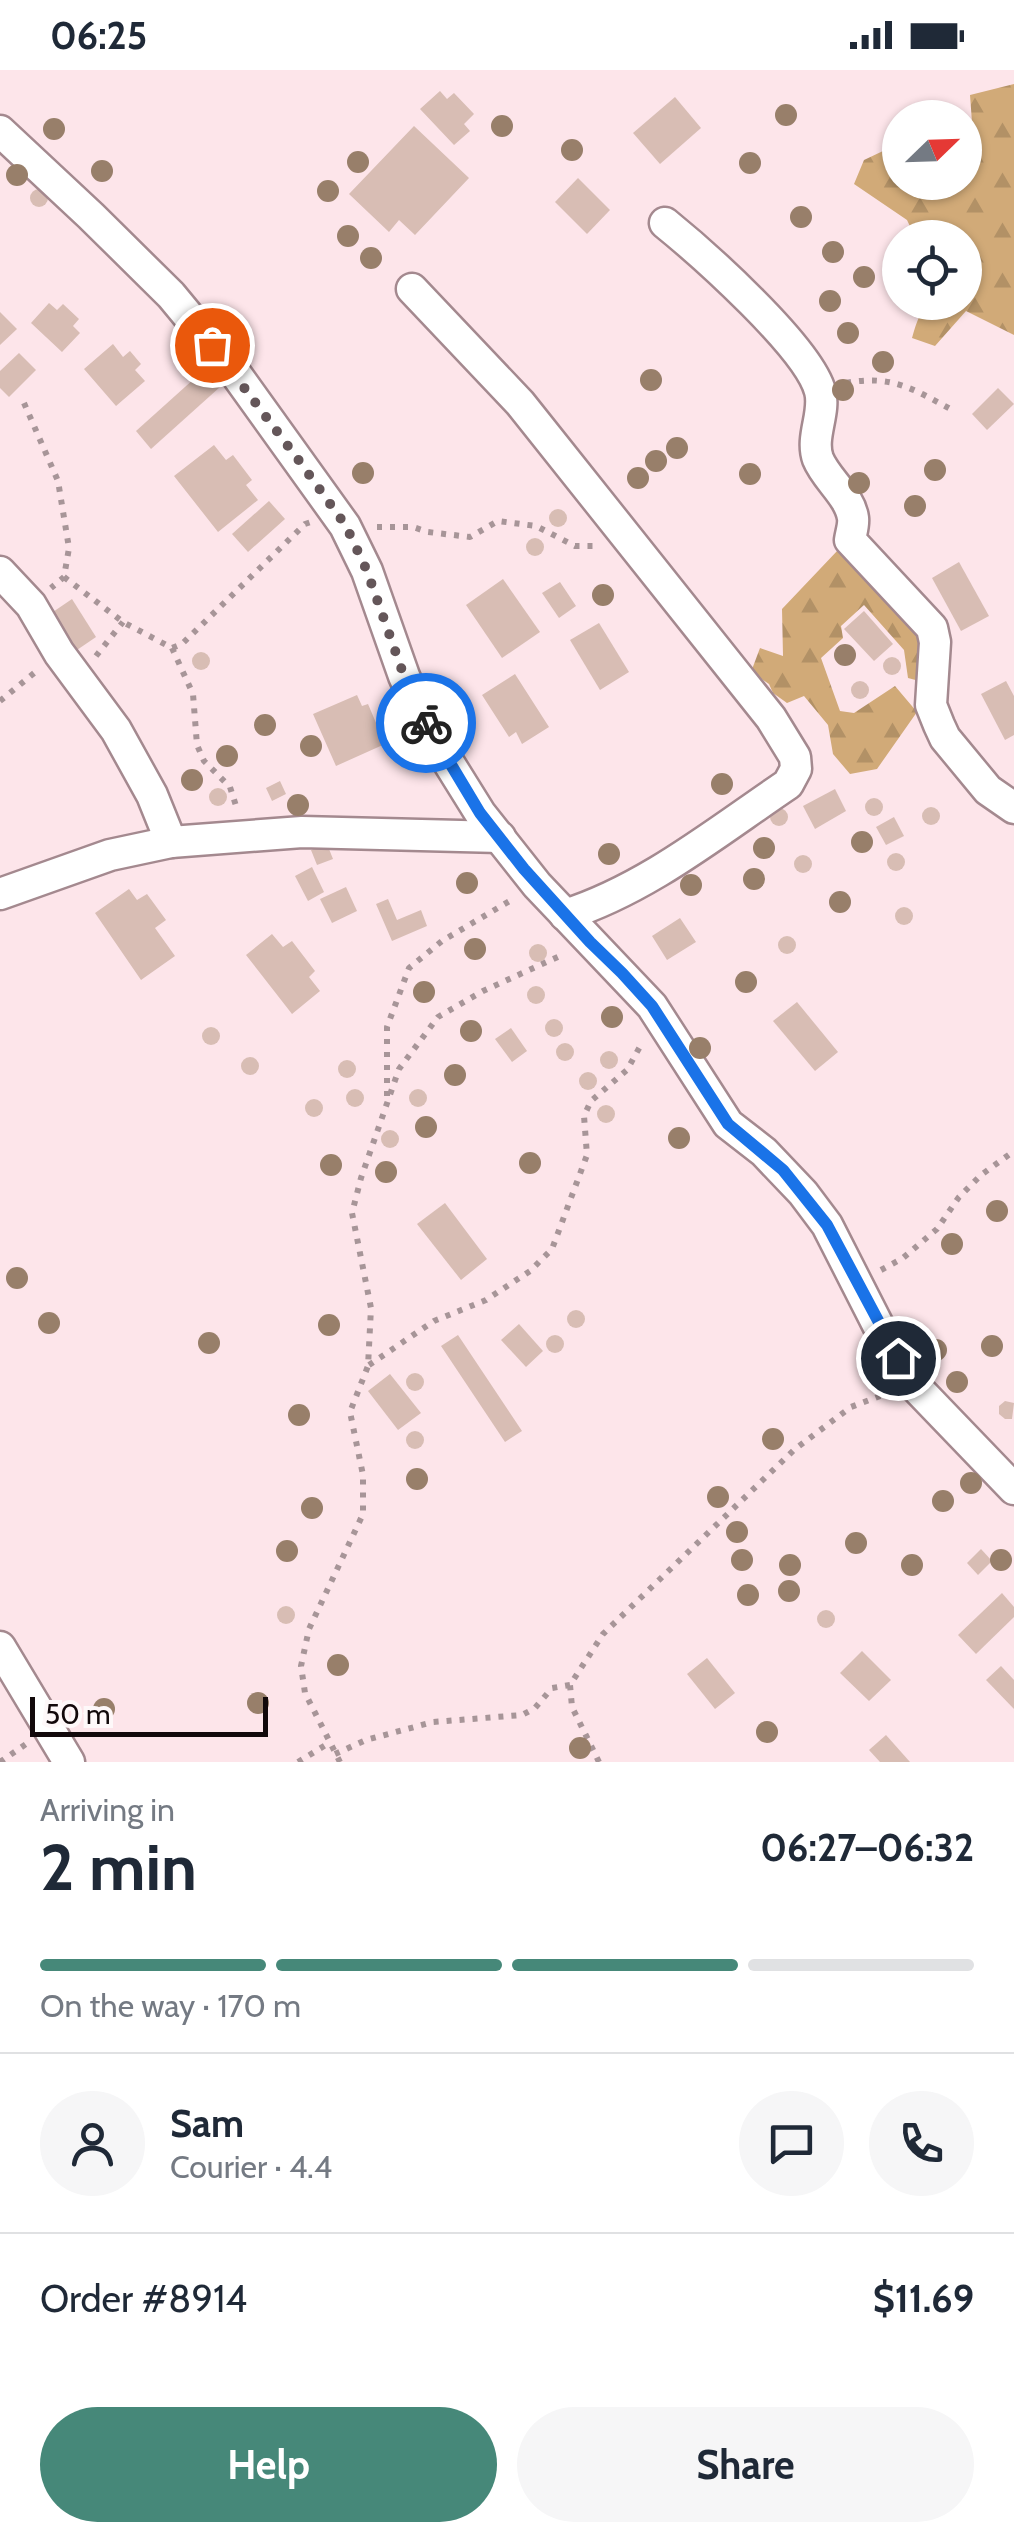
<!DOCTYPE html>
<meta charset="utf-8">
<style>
body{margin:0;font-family:Cabin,sans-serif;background:#f6f6f7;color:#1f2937;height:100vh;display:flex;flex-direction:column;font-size:38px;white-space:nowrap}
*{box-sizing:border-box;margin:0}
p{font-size:32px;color:#747a83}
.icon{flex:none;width:55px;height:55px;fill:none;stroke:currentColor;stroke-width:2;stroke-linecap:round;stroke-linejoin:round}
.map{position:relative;height:1692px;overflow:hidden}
.side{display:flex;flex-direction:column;background:#fff;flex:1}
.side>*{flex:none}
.needle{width:65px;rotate:67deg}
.buttons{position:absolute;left:882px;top:30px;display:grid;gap:20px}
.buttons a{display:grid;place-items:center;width:100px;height:100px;border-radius:50%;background:#fff;box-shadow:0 2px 8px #0004;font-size:50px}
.scale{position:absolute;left:30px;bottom:25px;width:238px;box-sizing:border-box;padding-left:10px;border:5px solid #12090b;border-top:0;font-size:28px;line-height:35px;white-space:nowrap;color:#12090b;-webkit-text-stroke:8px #fef8f9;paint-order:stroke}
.pin{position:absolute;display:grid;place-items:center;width:85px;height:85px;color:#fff;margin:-42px;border:5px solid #fff;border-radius:50%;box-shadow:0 2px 10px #0007}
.courier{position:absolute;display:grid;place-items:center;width:100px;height:100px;margin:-50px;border:8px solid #1a73e8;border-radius:50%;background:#fff;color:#222;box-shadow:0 2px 12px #0007}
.overview em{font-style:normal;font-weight:800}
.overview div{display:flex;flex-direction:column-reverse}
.overview{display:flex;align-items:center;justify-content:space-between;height:170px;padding:0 40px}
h1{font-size:65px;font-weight:800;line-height:75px}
.bar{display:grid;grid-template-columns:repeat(4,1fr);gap:15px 10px;align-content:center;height:120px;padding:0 40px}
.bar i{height:12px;border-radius:8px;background:#e0e1e3}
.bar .active{background:#468879}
.bar p{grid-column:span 4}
.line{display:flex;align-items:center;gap:25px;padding:0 40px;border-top:2px solid #e0e1e3}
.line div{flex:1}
.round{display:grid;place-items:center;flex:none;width:105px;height:105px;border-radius:52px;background:#f6f6f7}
.cta{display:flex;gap:20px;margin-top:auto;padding:20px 40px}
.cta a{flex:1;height:115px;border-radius:60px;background:#468879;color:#fff;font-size:40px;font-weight:800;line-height:115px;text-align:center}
.cta a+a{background:#f6f6f7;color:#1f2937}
.status{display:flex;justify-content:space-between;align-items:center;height:70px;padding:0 50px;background:#fff;direction:ltr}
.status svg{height:28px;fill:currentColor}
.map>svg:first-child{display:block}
.forest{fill:url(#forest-firs)}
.building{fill:#d8bdb4}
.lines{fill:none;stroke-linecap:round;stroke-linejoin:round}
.street-casing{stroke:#a4898f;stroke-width:35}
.path{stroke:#a79598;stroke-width:6;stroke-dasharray:5 8;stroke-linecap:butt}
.street{stroke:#fff;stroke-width:30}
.tree{fill:#987f6a}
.done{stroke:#645659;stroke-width:10;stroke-dasharray:0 18}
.route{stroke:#1a73e8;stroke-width:12}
</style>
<div class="status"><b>06:25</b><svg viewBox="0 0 49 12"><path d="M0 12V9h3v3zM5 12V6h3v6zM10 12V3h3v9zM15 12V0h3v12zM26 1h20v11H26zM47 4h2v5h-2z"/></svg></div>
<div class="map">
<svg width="1014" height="1692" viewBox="0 0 1014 1692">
<defs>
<pattern id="forest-firs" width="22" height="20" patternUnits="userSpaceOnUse" patternTransform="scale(2.5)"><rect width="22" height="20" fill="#d1aa78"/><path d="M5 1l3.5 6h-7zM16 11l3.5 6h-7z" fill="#b29166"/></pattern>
</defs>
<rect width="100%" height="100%" fill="#fde5ea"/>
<!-- forest -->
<g class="forest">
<path d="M1014,14V265L966,241L935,276L912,268C923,230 926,232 965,232V168L915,167L907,150L854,114L864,90L883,81L900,93V112H965V74L973,66L970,25Z"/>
<path d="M838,480L929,566L923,612L908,608L904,580L864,535L841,556L843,568L821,588L840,641L854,643L895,616L917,642L877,699L850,704L833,684L828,655L804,626L787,633L773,623L769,614L751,602L760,578L783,586L782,539Z"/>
</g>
<!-- building -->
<g class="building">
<path d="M440,21L447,29L454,23L474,44L464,54L470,61L454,75L420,39Z"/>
<path d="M675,27L701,58L660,94L633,63Z"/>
<path d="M414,56L469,108L415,165L399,150L389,162L349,124Z"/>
<path d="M578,108L610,140L587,164L555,132Z"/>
<circle cx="39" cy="128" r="9"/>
<path d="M49,233L57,240L63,234L79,249L73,256L80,263L62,282L31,253Z"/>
<path d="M0,242L17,259L0,275Z"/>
<path d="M113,274L123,287L130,281L141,294L135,300L145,311L116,336L84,299Z"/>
<path d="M19,283L36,300L9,327L0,318V301Z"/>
<path d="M205,299L220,317L151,379L136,361Z"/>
<path d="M998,318L1014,334L987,360L972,344Z"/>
<path d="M214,375L226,390L233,385L252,410L246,415L258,430L218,462L174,406Z"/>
<path d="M269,431L285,449L248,482L232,464Z"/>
<circle cx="558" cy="448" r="9"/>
<circle cx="535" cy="477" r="9"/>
<path d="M959,492L989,546L961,561L932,508Z"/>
<path d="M503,509L540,562L502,588L466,535Z"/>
<path d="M560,512L576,536L559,548L542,523Z"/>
<path d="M72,529L96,567L74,582L50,544Z"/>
<path d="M864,541L893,574L874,591L844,559Z"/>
<path d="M599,553L629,602L600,620L570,570Z"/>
<circle cx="201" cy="591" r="9"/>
<circle cx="892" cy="596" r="9"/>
<path d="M515,604L549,657L522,674L516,662L509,667L482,625Z"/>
<circle cx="860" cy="620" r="9"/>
<path d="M1006,611L1014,626V665L1005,670L981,624Z"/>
<path d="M357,625L362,636L368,634L385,674L336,696L313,644Z"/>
<path d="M280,711L286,724L272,731L266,718Z"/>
<circle cx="218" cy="727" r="9"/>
<path d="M835,719L846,741L815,759L803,736Z"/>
<circle cx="874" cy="737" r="9"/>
<circle cx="931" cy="746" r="9"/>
<circle cx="779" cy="747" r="9"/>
<path d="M894,747L904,766L886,775L876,757Z"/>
<path d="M327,774L333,789L317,795L311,780Z"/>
<circle cx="896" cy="792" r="9"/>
<circle cx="803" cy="794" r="9"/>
<path d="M312,797L324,822L308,831L295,806Z"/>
<path d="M346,817L357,841L332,853L320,829Z"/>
<path d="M129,819L137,830L147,824L166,850L155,858L175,886L141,910L95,843Z"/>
<path d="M388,829L397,850L421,840L427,856L392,871L376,834Z"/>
<circle cx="904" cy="846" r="9"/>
<path d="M680,848L696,872L667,890L652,866Z"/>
<path d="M272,864L283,877L292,871L315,901L309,907L320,921L292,944L246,885Z"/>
<circle cx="787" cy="875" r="9"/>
<circle cx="538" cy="883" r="9"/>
<circle cx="536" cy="925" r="9"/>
<path d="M797,932L838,982L815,1001L773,951Z"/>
<circle cx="554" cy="958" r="9"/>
<circle cx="211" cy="966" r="9"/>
<path d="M511,958L527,981L512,992L495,969Z"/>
<circle cx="565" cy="982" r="9"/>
<circle cx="609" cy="990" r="9"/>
<circle cx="250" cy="996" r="9"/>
<circle cx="347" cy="999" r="9"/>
<circle cx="588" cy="1011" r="9"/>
<circle cx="355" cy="1028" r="9"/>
<circle cx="418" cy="1028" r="9"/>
<circle cx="314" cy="1038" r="9"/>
<circle cx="606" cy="1044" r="9"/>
<circle cx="390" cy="1069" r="9"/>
<path d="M445,1133L487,1189L461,1210L417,1154Z"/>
<circle cx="576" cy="1249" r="9"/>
<path d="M519,1254L543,1281L526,1297L501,1270Z"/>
<circle cx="555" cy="1274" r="9"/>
<path d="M458,1265L522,1361L505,1372L441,1276Z"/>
<circle cx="415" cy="1312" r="9"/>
<path d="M390,1304L421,1343L398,1360L368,1321Z"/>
<path d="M1005,1331L1014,1333L1012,1349H1005L999,1344V1336Z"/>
<circle cx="415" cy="1370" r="9"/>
<path d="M981,1479L992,1491L978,1505L967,1493Z"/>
<path d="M1002,1523L1014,1537V1547L976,1584L958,1565Z"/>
<circle cx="286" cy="1545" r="9"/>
<circle cx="826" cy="1549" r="9"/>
<path d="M862,1581L891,1610L869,1631L840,1603Z"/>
<path d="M707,1588L735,1623L715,1639L687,1604Z"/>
<path d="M1001,1596L1014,1610V1639L986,1610Z"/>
<path d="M886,1665L910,1692H880L869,1680Z"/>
</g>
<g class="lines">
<defs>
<g id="street">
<path d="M0,61L91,146L171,225L233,300L345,456L367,501L404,606L419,640L442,682L480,743L537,815L652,936L728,1054L764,1082L803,1123L827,1155L882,1263L913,1314L1014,1419"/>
<path d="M665,153C702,183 808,277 820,321C826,343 810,367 818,389C826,409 850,426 853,448C854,455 851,463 850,470L932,558L935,572L931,635L939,655L945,668L988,720L1014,738"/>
<path d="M412,219L520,333L771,648L795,687L796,699L788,714C718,761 647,819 565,845"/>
<path d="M0,502L31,535L59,583L116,660L152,725L171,772"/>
<path d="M0,824L110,785L171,772L302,762L500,767"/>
<path d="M0,1577L69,1692"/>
</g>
</defs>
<!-- street casing -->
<use href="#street" class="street-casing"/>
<!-- path -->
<g class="path">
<path d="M846,313C892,304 915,320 954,341"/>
<path d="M24,333L58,411L69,478L64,507L51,518"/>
<path d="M377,457H413L428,462L470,467L498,451L536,456L575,476H599"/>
<path d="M64,507L123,552L172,578L182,574L305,454L311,452"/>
<path d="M172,578L193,624L197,675L204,691L230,717L237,739"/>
<path d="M96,586L123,552"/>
<path d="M0,631L39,599"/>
<path d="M387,1026V957L409,898L442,871L513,829"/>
<path d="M881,1200L903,1188L937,1159L959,1127L981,1105L1014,1081"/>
<path d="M369,1295L434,1251L486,1230L530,1201L552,1179L587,1085L584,1046L591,1031L627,1000L642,973"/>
<path d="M335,1684L366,1670L433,1652L522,1645L535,1638L552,1618L570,1615"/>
<path d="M0,1692L26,1674"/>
<path d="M298,1692L329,1673"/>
<path d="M340,1692L305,1623L301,1596L309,1559L363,1444V1405L350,1342L368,1296L371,1238L352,1143L361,1108L399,999L438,947L483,921L562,885"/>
<path d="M599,1692L572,1637L570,1615L603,1564L795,1379L851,1337L888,1323"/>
</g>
<!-- street -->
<use href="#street" class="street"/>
</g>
<!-- trees -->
<g class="tree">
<circle cx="786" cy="45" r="11"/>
<circle cx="502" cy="56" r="11"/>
<circle cx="54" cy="59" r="11"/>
<circle cx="572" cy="80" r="11"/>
<circle cx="358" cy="92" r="11"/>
<circle cx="750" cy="93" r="11"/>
<circle cx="102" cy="101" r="11"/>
<circle cx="17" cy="105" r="11"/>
<circle cx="328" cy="121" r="11"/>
<circle cx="801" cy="147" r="11"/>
<circle cx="348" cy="166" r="11"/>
<circle cx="833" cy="182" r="11"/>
<circle cx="371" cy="188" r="11"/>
<circle cx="864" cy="207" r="11"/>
<circle cx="830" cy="231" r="11"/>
<circle cx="848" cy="263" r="11"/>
<circle cx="883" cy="292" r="11"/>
<circle cx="651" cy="310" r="11"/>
<circle cx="843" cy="320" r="11"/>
<circle cx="677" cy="378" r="11"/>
<circle cx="656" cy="391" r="11"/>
<circle cx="935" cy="400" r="11"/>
<circle cx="363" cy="403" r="11"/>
<circle cx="750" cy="404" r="11"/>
<circle cx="638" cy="408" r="11"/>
<circle cx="859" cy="413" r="11"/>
<circle cx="915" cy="436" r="11"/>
<circle cx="603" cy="525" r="11"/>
<circle cx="845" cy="585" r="11"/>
<circle cx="436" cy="623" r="11"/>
<circle cx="265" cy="655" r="11"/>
<circle cx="311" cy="676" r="11"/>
<circle cx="227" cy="686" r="11"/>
<circle cx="192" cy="710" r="11"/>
<circle cx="722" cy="714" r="11"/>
<circle cx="298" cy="735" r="11"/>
<circle cx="862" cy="772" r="11"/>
<circle cx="764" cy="778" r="11"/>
<circle cx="609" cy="784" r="11"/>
<circle cx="754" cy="809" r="11"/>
<circle cx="467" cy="813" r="11"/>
<circle cx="691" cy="815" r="11"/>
<circle cx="840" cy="832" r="11"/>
<circle cx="475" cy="879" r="11"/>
<circle cx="746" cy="912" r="11"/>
<circle cx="424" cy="922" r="11"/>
<circle cx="612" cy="947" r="11"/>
<circle cx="471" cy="961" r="11"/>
<circle cx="700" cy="978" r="11"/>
<circle cx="455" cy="1005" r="11"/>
<circle cx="426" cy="1057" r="11"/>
<circle cx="679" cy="1068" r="11"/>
<circle cx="530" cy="1093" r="11"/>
<circle cx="331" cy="1095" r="11"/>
<circle cx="386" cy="1102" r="11"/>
<circle cx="997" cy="1141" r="11"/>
<circle cx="952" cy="1174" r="11"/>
<circle cx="17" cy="1208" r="11"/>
<circle cx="49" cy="1253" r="11"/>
<circle cx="329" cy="1255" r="11"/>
<circle cx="209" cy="1273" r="11"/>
<circle cx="992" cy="1276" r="11"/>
<circle cx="936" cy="1280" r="11"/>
<circle cx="957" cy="1312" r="11"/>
<circle cx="299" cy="1345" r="11"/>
<circle cx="773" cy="1369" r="11"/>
<circle cx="417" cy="1409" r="11"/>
<circle cx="971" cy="1413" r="11"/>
<circle cx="718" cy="1427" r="11"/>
<circle cx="943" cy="1431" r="11"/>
<circle cx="312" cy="1438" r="11"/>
<circle cx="737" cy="1462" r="11"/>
<circle cx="856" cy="1473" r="11"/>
<circle cx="287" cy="1481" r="11"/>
<circle cx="742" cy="1490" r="11"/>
<circle cx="1001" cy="1490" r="11"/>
<circle cx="790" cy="1495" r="11"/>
<circle cx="912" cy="1495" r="11"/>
<circle cx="789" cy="1521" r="11"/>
<circle cx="748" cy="1525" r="11"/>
<circle cx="338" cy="1595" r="11"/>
<circle cx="258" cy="1633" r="11"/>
<circle cx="104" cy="1639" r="11"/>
<circle cx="767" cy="1662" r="11"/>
<circle cx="580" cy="1678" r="11"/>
</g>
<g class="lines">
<!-- done -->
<path class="done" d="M212,275L300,392L346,456L367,501L404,606L426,653"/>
<!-- route -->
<path class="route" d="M426,653L480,743L524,799L590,872L622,903L652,936L728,1054L783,1100L827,1155L898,1288"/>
</g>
</svg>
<div class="buttons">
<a><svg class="needle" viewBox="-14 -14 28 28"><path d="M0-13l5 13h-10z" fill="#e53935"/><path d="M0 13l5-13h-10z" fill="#747a83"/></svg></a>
<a><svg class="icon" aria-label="locate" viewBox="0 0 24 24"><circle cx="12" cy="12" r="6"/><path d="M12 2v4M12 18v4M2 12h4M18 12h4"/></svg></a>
</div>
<div class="scale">50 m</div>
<div class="pin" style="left:212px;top:275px;background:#ea580c"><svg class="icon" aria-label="bag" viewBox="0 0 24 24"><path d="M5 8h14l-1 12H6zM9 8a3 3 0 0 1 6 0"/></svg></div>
<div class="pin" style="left:898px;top:1288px;background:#1f2937"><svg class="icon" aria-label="home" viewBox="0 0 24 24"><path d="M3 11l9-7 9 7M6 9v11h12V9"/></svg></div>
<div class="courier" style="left:426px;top:653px"><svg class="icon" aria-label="bike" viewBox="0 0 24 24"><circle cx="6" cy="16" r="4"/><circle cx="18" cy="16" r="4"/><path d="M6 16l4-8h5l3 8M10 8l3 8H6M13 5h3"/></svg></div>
</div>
<section class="side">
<div class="overview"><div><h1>2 min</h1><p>Arriving in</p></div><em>06:27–06:32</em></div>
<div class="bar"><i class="active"></i><i class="active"></i><i class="active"></i><i></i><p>On the way · 170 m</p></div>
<div class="line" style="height:180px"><a class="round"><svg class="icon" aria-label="person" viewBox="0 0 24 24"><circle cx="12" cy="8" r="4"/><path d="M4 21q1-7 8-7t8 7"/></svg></a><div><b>Sam</b><p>Courier · 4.4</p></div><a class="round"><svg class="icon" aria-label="chat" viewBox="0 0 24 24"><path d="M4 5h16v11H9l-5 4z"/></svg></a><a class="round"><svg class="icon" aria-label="phone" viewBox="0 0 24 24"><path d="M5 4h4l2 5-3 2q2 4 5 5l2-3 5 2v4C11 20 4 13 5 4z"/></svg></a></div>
<div class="line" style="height:130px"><div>Order #8914</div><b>$11.69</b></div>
<div class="cta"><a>Help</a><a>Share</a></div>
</section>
